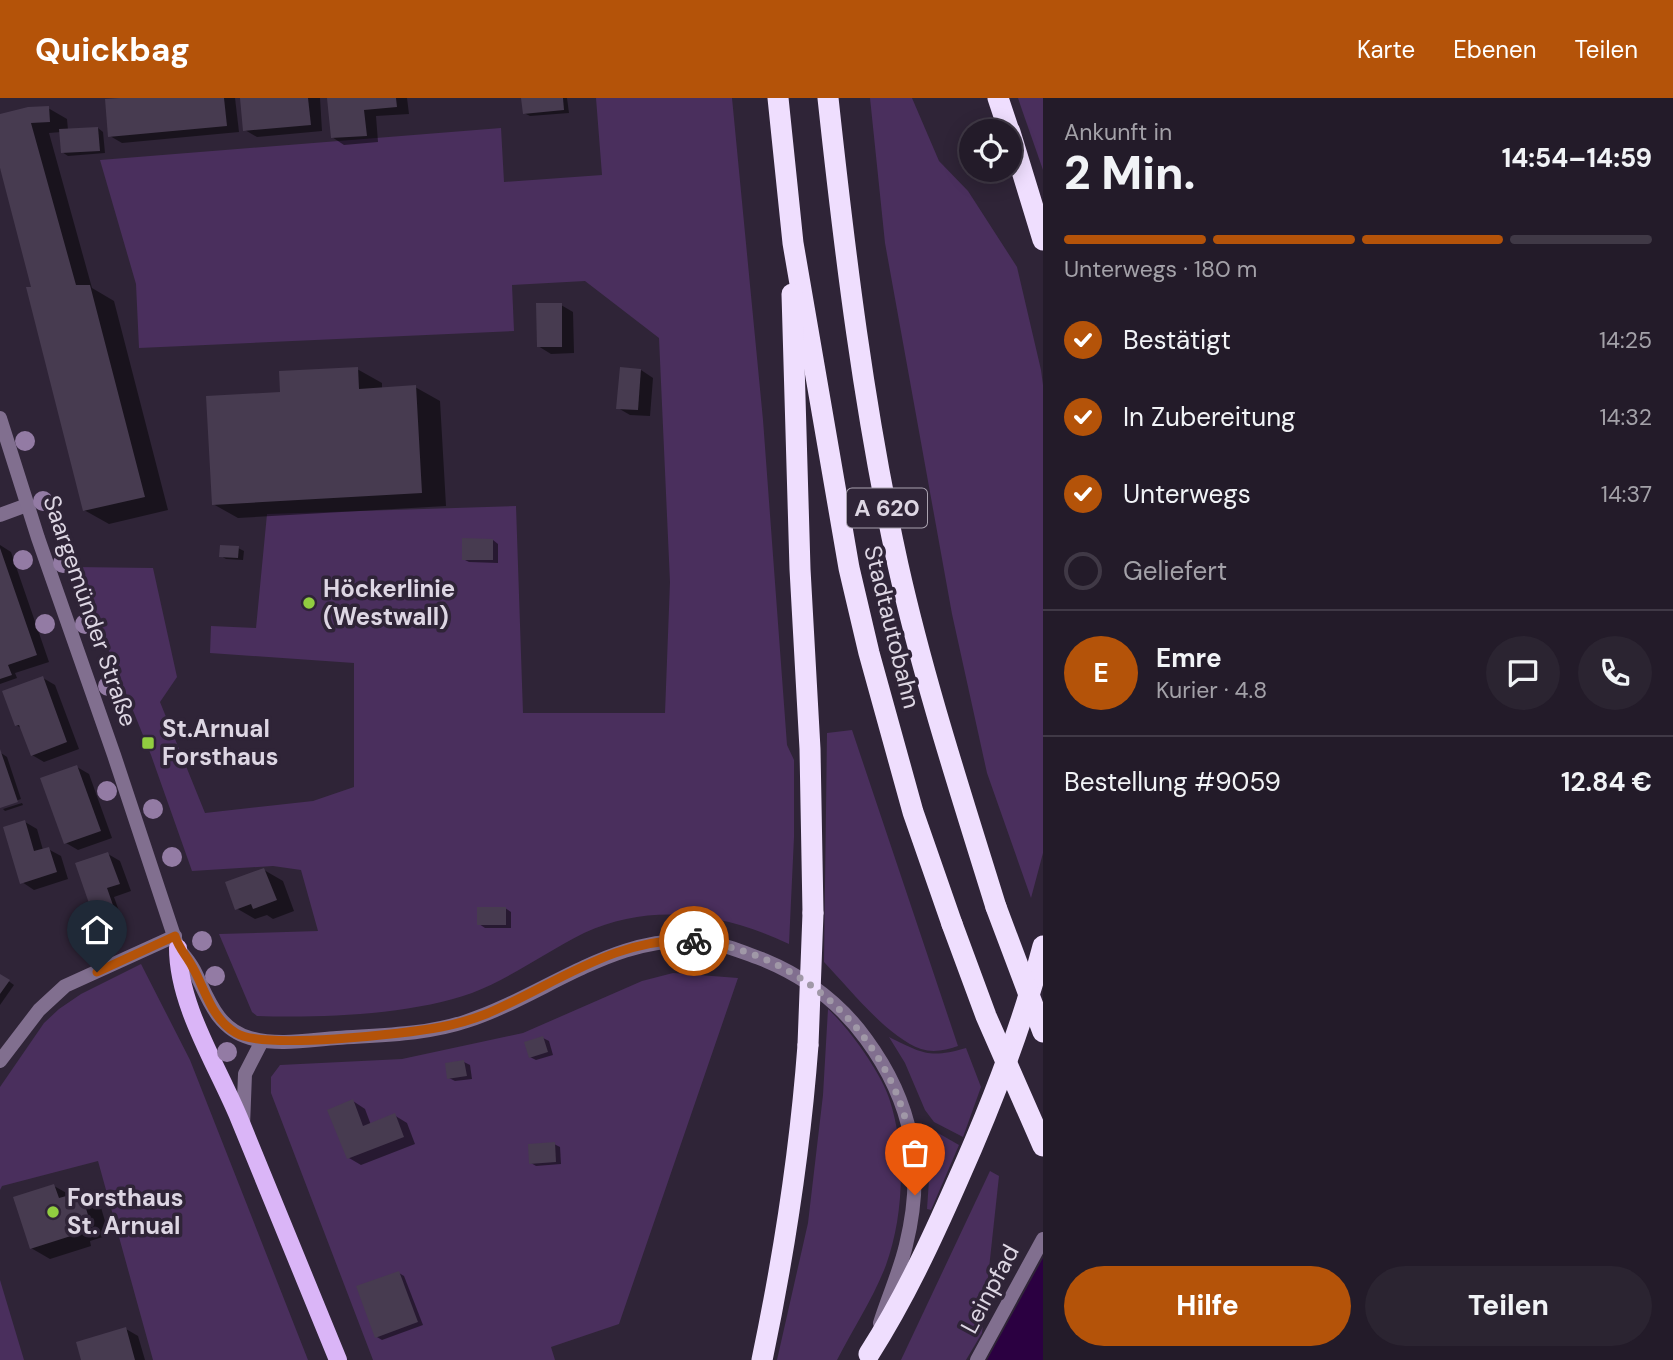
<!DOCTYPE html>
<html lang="de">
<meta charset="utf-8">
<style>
body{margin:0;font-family:"DM Sans",sans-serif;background:#2b2431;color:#f1f3f6;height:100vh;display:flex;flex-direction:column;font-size:26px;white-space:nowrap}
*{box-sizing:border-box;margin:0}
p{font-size:23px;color:#a3a1a8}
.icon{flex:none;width:38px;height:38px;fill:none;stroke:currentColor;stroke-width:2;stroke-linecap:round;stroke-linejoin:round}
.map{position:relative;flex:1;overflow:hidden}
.side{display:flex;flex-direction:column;background:#231b29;width:630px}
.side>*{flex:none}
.tools{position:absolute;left:959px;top:21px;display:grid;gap:14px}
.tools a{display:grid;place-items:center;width:63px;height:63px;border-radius:50%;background:#231b29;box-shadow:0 4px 18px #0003,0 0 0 2px #403946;font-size:35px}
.pin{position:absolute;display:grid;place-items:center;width:60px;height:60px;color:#fff;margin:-72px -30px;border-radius:50% 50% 50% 0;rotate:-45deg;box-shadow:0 0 7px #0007}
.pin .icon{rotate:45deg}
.courier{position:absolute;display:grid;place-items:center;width:70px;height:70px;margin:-35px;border:5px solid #b45309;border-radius:50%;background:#fff;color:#222;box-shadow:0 2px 9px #0007}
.head em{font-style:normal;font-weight:800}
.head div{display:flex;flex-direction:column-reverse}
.head{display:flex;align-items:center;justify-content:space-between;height:119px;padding:0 21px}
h1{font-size:46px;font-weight:800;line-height:52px}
.bar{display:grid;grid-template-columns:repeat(4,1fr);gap:10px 7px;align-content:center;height:84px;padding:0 21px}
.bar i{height:9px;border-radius:5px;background:#403946}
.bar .active{background:#b45309}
.bar p{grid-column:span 4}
.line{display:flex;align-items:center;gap:18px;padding:0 21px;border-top:2px solid #403946}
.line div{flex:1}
.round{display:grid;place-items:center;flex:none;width:74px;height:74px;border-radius:37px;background:#2b2431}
ol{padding:0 21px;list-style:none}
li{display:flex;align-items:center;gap:21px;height:77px}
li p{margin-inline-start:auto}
li .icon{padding:7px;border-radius:50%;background:#b45309;color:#fff;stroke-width:4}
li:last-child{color:#a3a1a8}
li i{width:38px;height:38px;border:4px solid #403946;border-radius:50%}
.cta{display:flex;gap:14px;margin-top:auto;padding:14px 21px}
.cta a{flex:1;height:80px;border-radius:42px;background:#b45309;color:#fff;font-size:28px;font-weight:800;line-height:80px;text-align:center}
.cta a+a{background:#2b2431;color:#f1f3f6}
header{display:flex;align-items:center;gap:42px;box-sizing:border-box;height:98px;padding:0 35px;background:#b45309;color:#fff}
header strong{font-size:33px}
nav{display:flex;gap:38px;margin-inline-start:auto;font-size:24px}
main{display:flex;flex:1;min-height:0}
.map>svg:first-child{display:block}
.green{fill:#4a2f5d}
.water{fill:#2b0041}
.shadow{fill:#0007}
.building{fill:#473b50}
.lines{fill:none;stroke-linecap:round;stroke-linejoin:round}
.service{stroke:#816f8f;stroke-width:14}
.minor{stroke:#816f8f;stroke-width:14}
.tertiary{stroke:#816f8f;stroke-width:14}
.primary{stroke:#dab5f7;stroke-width:18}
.motorway{stroke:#efdefe;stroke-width:21}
.motorway-bridge{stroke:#efdefe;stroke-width:21}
.tree{fill:#937ba4}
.done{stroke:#a098a7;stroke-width:7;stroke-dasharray:0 12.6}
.route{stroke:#b45309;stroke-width:9}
.poi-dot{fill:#91cd40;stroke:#2f2437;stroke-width:2.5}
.labels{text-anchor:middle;stroke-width:7;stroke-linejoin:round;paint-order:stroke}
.shield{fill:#2f2437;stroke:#a9a1af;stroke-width:2}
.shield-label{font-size:23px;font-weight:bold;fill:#ddd6e3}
.poi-label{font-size:24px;font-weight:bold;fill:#ddd6e3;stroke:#2f2437;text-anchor:start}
.street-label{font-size:24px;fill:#ddd6e3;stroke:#2f2437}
</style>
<header>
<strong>Quickbag</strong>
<nav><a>Karte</a><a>Ebenen</a><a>Teilen</a></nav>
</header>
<main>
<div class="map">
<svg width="1043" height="1262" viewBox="0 0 1043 1262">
<rect width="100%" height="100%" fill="#2f2437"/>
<!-- green -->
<g class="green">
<path d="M596,0H732L763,322L787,647L794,662V739L789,846C724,815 651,804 584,835C546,854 511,880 472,895C411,917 321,920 257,918L252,914L219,836L318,833L301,772L273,768L192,773L151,657L75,469L153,470L177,579L160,604L205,715L313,703L354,689V565L210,555L211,528L256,530L267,416L516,408L523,615H665L670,484L659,240L585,183L512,187L514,233L139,250L136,186L100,62L501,30L504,84L602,77Z"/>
<path d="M870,0H912L939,63L968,93L1017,169L1041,272L1043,287V755L1031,800L987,675L952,516L885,145Z"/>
<path d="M1018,0H1043V72L1021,9Z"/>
<path d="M852,632L958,948C946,952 934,955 921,951C887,939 849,890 824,864L827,635Z"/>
<path d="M141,866L190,962L308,1262H153L98,1063L2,1088L0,1092V989L44,925L59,911L81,896Z"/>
<path d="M673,875L738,880L619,1226L551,1249L555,1262H373L271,995V979L280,967L402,961L523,935L642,883Z"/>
<path d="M828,911C849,930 882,976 890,1003C906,1054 904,1117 886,1167C874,1199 853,1231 837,1262H777L808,1125L823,997Z"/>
<path d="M889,939C922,955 929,961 966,950L981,989L963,1039L934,1024L925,1012L905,965Z"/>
<path d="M924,1027L959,1047L931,1112L927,1111L929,1082Z"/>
<path d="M990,1073L999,1078L982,1235L966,1262H901Z"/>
<path d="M0,1182L24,1262H0Z"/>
</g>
<!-- water -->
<path class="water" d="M1043,1160V1262H987Z"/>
<!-- shadow -->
<g class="shadow">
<path d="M138,0H235L239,34L122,45L110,38Z"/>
<path d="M242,0H320L322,33L257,39L245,32Z"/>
<path d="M329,0H407L409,16L376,18L378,44L344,47L332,39Z"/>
<path d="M523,0H567L569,15L530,18L524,15Z"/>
<path d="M48,10L67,21L68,32L98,30L103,34L105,55L68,58L62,54L61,34L49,35L92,190L114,203L168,412L109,426L84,412L38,191L0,69V18Z"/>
<path d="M561,207L573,214L574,255L551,256L538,248Z"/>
<path d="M357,271L382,285V291L415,289L440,303L446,408L238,420L213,406L282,296Z"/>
<path d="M641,272L653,280L650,318L630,317L618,310Z"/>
<path d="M493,442L498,446V465L469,464L463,461Z"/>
<path d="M0,447L11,454L49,564L15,575L17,580L0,586Z"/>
<path d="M238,450L244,453L243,462L226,461L221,458Z"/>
<path d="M43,580L55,587L79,651L44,664L32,657L23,631L16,627Z"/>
<path d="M1,655L7,659L21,701L1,708V710Z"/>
<path d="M77,669L89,676L112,740L78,752L66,745Z"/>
<path d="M22,705L23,707L5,713L3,711Z"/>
<path d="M25,724L37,731L43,752L48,751L61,758L68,781L34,792L22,784Z"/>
<path d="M108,756L120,763L131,793L114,799L126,833L107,839L102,836Z"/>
<path d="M264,772L283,783L294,813L273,821L267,817L255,821L236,810Z"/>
<path d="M505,810L511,814V830H485L479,826Z"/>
<path d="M0,877L14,887L0,907Z"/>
<path d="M543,940L549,943L553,957L536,962L530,959Z"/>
<path d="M464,964L470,967L472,981L455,983L449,980Z"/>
<path d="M353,1003L365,1011L371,1027L394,1017L407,1025L415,1046L361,1067L349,1060Z"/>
<path d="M554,1046L560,1049L561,1066L536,1068L531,1065Z"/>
<path d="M54,1088L72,1098L81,1096L100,1106L109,1137L90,1143L91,1148L50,1161L31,1150Z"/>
<path d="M399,1175L404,1178L423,1227L382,1242L377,1239Z"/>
<path d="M126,1231L138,1238L145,1262H83Z"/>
</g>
<!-- building -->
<g class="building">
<path d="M120,0H224L227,28L108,39L105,1Z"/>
<path d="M240,0H308L311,27L243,33Z"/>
<path d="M327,0H396L397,9L364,12L367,38L331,40Z"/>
<path d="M521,0H563L564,12L523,16Z"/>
<path d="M49,8L50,24L31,25L76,187H90L145,399L83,413L26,189H31L0,70V16L28,9Z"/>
<path d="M98,29L100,53L61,55L59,31Z"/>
<path d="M536,205H562V249H537Z"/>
<path d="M358,269L359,291L416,287L422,395L212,407L206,298L280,294L279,273Z"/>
<path d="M620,269L641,271L638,312L616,311Z"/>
<path d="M462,440L493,441V462H462Z"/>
<path d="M220,447L239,448L238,460L219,459Z"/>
<path d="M0,450L37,557L8,567L12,577L0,581Z"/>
<path d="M43,578L67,644L31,658L19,627L15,628L2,593Z"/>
<path d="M0,651L18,704L0,710Z"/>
<path d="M77,667L101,733L64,746L40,680Z"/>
<path d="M25,722L34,753L49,749L57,774L20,786L3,729Z"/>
<path d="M108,754L120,786L107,790L121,830L100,837L75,765Z"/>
<path d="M264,770L277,802L253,811L251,806L235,812L225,784Z"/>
<rect x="477" y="809" width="29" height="18"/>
<path d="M0,876L10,882L0,896Z"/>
<path d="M543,938L548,954L529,960L524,944Z"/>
<path d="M464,962L467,978L447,981L445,965Z"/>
<path d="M353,1001L363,1028L395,1015L404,1039L347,1061L327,1012Z"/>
<path d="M555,1044L556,1064L529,1066L528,1046Z"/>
<path d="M54,1086L59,1100L81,1094L91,1127L72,1133L74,1137L30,1151L13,1099Z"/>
<path d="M399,1173L418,1224L375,1240L356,1188Z"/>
<path d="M126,1229L135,1262H81L76,1244Z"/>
</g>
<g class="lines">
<!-- service -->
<path class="service" d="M977,1262L1043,1141"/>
<!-- minor -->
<g class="minor">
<path d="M0,417L27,407"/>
<path d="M0,963L39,912L65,888L175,838"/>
</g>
<!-- tertiary -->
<g class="tertiary">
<path d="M0,320L38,440L114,657L178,850C184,857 190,864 194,872C208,900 217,931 250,940C277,948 310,942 337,940C380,937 426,937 467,923C547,897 622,829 712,845C730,848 747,856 764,862C805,879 840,905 866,941C913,1005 925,1070 906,1147C900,1173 888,1199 880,1225"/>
<path d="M243,1028L245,976L262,943"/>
</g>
<!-- primary -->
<path class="primary" d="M178,850C178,907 217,967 239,1020C272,1100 305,1181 338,1262"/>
<!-- motorway -->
<g class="motorway">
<path d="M778,0L793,145L849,470L869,555L913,714L952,826"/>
<path d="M828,0C845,157 864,313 898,467C924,583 961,696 996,809"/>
<path d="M998,0L1009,33"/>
<path d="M1010,34L1043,142"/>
<path d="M792,196L800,471L810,651L813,815"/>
<path d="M869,1256C904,1201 931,1143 957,1084C991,1008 1022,930 1043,848"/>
<path d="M762,1262C784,1157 800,1054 808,947"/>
</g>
<!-- motorway-bridge -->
<g class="motorway-bridge">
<path d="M996,809L1043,934"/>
<path d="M952,826L986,918L1043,1048"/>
<path d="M808,947L813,815"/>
</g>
</g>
<!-- trees -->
<g class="tree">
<circle cx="25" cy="343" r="10"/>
<circle cx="43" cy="403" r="10"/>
<circle cx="23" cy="462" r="10"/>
<circle cx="63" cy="465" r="10"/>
<circle cx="45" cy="526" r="10"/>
<circle cx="85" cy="526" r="10"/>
<circle cx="108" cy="588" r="10"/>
<circle cx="107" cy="693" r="10"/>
<circle cx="153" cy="711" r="10"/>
<circle cx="172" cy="759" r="10"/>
<circle cx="202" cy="843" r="10"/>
<circle cx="215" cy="878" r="10"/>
<circle cx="227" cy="954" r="10"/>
</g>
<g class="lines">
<!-- done -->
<path class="done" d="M694,843C794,852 879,927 906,1023C913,1048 918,1072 915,1097"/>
<!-- route -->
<path class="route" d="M97,874L175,838C179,851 187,858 193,870C206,893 211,920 236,935C263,952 405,936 441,929C456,926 471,922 486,916C551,889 620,836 694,843"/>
</g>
<!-- markers -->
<g class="poi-dot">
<circle cx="309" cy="505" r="7"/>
<rect x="141" y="638" width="14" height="14" rx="3.5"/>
<circle cx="53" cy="1114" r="7"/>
</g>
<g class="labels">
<!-- shield labels -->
<rect class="shield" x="847" y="390.5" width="80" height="39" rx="5"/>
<g class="shield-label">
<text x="887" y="418">A 620</text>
</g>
<!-- poi labels -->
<g class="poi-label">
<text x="323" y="499">Höckerlinie<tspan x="323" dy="28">(Westwall)</tspan></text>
<text x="162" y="639">St.Arnual<tspan x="162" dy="28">Forsthaus</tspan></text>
<text x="67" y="1108">Forsthaus<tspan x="67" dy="28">St. Arnual</tspan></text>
</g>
<!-- street labels -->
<g class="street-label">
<text transform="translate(90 513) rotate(71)" y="8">Saargemünder Straße</text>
<text transform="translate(892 529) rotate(76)" y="8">Stadtautobahn</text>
<text transform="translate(990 1191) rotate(-62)" y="8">Leinpfad</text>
</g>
</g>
</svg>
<div class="tools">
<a><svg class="icon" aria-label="locate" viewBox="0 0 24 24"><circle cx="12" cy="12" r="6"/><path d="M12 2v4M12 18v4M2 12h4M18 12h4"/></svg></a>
</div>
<div class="pin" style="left:915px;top:1097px;background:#ea580c"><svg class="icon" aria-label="bag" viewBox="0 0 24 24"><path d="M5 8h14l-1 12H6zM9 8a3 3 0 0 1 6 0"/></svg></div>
<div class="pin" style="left:97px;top:874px;background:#1f2937"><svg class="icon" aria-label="home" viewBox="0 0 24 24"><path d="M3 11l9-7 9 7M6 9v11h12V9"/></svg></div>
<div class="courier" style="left:694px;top:843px"><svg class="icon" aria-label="bike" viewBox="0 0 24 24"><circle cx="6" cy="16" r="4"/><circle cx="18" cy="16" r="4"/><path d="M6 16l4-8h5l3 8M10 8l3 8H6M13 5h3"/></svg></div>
</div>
<section class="side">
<div class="head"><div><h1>2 Min.</h1><p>Ankunft in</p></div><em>14:54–14:59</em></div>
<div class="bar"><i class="active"></i><i class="active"></i><i class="active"></i><i></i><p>Unterwegs · 180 m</p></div>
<ol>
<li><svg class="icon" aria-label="check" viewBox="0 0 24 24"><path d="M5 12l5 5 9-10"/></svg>Bestätigt<p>14:25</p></li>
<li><svg class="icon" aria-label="check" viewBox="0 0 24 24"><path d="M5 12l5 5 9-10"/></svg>In Zubereitung<p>14:32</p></li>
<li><svg class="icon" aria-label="check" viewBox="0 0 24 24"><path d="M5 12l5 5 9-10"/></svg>Unterwegs<p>14:37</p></li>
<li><i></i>Geliefert</li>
</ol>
<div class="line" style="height:126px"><b class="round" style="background:#b45309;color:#fff">E</b><div><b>Emre</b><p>Kurier · 4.8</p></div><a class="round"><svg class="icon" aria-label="chat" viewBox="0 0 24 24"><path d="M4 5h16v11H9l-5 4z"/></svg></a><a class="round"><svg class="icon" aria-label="phone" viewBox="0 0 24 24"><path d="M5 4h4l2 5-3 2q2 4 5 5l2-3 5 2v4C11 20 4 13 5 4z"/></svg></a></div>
<div class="line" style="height:91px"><div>Bestellung #9059</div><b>12.84 €</b></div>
<div class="cta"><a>Hilfe</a><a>Teilen</a></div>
</section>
</main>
